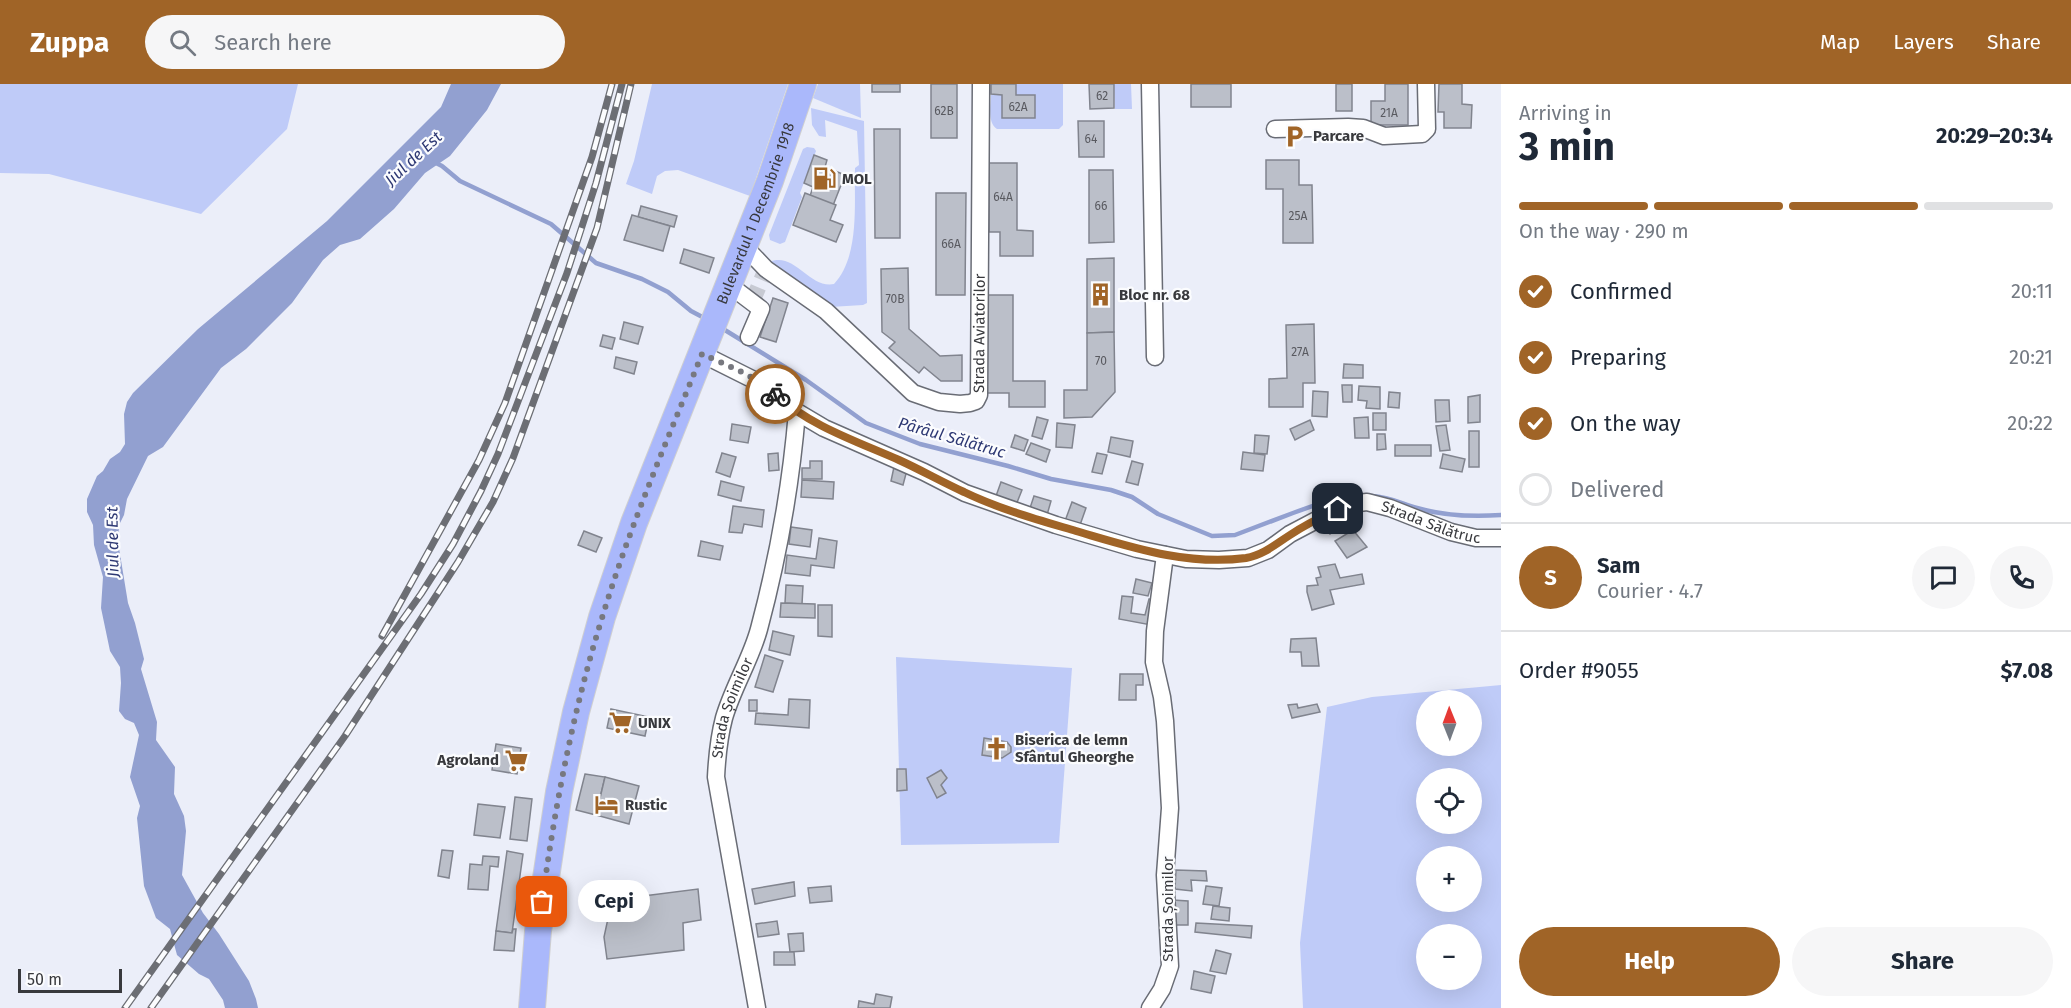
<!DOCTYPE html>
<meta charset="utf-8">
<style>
body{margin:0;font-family:"Fira Sans",sans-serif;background:#f6f6f7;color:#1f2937;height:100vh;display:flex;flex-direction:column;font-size:22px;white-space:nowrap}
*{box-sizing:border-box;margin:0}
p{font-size:20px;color:#747a83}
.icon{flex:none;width:33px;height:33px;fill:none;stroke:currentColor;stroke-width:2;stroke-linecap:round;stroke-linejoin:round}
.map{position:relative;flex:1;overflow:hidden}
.side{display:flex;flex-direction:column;background:#fff;width:570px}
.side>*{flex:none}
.needle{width:39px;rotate:359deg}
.controls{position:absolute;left:1416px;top:606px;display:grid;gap:12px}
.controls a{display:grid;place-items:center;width:66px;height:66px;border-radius:50%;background:#fff;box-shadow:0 6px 24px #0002;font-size:30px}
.scale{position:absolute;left:18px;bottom:15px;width:104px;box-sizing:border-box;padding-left:6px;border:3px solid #38393d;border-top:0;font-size:16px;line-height:21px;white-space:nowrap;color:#38393d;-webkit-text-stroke:4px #fbfcfe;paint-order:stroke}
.pin{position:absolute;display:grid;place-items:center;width:51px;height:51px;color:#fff;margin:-26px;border-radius:12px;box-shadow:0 3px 9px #0006}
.courier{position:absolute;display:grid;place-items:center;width:60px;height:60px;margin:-30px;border:4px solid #a06427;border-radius:50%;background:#fff;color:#222;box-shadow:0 2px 8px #0007}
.bubble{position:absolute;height:42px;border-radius:21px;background:#fff;box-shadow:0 6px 24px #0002;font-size:20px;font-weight:700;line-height:42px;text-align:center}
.head em{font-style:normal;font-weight:700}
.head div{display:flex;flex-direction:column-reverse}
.head{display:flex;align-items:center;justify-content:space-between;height:102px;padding:0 18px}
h1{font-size:39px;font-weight:700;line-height:45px}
.bar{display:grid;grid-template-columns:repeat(4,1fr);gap:9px 6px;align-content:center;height:72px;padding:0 18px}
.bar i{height:8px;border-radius:4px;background:#e0e1e3}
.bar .on{background:#a06427}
.bar p{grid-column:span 4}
.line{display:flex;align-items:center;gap:15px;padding:0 18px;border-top:2px solid #e0e1e3}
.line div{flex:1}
.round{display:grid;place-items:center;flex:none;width:63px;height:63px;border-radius:32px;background:#f6f6f7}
ol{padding:0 18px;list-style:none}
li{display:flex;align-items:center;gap:18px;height:66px}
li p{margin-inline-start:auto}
li .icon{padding:6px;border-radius:50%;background:#a06427;color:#fff;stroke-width:4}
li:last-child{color:#747a83}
li i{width:33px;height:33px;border:3px solid #e0e1e3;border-radius:50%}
.cta{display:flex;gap:12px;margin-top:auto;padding:12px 18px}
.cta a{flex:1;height:69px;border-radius:36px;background:#a06427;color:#fff;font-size:24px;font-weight:700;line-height:69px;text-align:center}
.cta a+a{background:#f6f6f7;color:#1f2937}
header{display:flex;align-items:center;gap:36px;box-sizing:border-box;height:84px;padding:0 30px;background:#a06427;color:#fff}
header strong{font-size:28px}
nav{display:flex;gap:33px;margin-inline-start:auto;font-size:21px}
.search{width:420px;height:54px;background:#f6f6f7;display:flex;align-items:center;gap:15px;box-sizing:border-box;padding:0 21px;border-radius:33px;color:#747a83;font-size:22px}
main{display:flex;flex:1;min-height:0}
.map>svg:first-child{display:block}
.green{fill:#bfcbf8;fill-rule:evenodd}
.water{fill:#92a0d0}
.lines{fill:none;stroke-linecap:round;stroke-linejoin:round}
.stream{stroke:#92a0d0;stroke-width:4.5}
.building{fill:#bbbfc9;stroke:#81848e;stroke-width:1.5}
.minor-tunnel{stroke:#c7cad3;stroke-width:16;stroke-dasharray:16 8;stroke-linecap:butt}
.minor-casing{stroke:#696c75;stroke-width:19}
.primary-casing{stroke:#cfcfd0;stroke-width:28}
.minor{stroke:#fff;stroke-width:16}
.primary{stroke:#aab8fb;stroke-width:26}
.rail-casing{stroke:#6c6e74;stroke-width:7}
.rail{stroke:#fbfcfe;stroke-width:4.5;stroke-dasharray:14;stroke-linecap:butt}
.done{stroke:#77787f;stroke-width:6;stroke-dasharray:0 10.8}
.route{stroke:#a06427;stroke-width:8}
.labels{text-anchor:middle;stroke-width:4.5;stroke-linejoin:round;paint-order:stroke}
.number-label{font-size:12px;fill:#595a60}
.poi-label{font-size:15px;font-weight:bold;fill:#38393d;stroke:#fbfcfe;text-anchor:start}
.street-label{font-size:15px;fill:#38393d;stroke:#fbfcfe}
.water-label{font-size:16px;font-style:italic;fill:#2d3873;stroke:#fbfcfe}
</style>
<header>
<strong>Zuppa</strong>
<div class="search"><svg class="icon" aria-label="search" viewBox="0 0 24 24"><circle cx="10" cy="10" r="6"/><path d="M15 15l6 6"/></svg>Search here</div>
<nav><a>Map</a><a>Layers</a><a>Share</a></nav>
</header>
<main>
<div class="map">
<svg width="1501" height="924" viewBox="0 0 1501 924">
<rect width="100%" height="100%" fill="#ebeef9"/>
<!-- green -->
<g class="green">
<path d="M0,0H298L287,45L201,130L49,90L0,89Z"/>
<path d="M652,0H788L750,112L678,86L665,87L657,92L652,110L626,100L634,77Z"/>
<path d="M818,0H860L861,34L813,14Z"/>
<path d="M1016,0H1063V41L1059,45H997C987,38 991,22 991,11H1002V34H1035V11H1016Z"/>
<path d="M1114,0H1131L1132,25H1115Z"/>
<path d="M811,24L864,37L867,219L863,221L830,223L769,178C795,167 809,205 834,200C860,172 854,120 855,84L859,81L857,47L825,36L826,53L819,52L812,41Z"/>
<path d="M807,63L814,64L816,67L800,109L802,113L785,158L780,160L770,156L769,151L803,65Z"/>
<path d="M896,573L1072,584L1059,759L901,761Z"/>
<path d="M1501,601V924H1303L1300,859L1327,623L1372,613ZM1426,616H1472V662H1426ZM1472,694V740H1426V694ZM1472,772V818H1426V772ZM1426,850H1472V896H1426Z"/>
</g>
<!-- water -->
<path class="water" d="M451,0H501L487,26L450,72L425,89L394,125L360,155L340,161L323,176L292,219L246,265L221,284L163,363L148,372L127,415L124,431L119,441L118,458L128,519L135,539L144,575L141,585L157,638L156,656L175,683L174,710L184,732L186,747L182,791L203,829L219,850L249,897L256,915L258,924H225L223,916L209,895L199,890L177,871L170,845L156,834L144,802L137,734L140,722L130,693L139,651L134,639L125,635L119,627L121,599L120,583L110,567L101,524L103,493L94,461L93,441L87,428V415L97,392L103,387L110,375L120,368L125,360L124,330L127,318L133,309L198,245L327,137L441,23Z"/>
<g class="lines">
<!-- stream -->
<g class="stream">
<path d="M434,78L442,82L460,97L551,140L596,179L642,195L668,208L691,227L708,236"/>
<path d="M720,243L806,296L866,339L920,360L1008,382L1051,395L1111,406L1132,413L1158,430L1212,452L1235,451L1293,429L1332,415L1349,413"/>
<path d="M1372,412C1390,413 1400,419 1417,424C1445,432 1472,433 1501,431"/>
</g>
</g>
<!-- building -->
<g class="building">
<rect x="872" y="0" width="28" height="8"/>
<rect x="931" y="0" width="26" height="54"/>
<path d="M991,0H1016V11H1035V34H1002V11L991,10Z"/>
<path d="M1089,0H1114V24L1090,25Z"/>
<rect x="1191" y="0" width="40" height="23"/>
<rect x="1336" y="0" width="16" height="27"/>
<path d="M1385,0H1408V41H1371V17H1385Z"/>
<path d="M1439,0H1462V20L1472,21L1471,44H1444V28H1438Z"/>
<path d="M1078,37H1104V73H1079Z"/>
<path d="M874,45H900V154H875Z"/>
<path d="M814,71L827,76L825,83L845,91L832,124L809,115L813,103L804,99Z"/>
<path d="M1266,76H1299V101H1312L1313,159H1283V105H1266Z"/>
<path d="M989,79H1017V146L1033,147V172H1000V148H989Z"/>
<path d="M1089,86H1113L1114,158L1089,159Z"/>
<path d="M805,109L836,121L830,136L843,141L836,158L793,141Z"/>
<path d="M936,109H966L965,211H936Z"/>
<path d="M641,122L677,132L674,143L638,133Z"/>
<path d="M632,131L670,142L663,167L624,156Z"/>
<path d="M684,165L714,174L709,189L680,179Z"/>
<path d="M1114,174V248L1087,249V175Z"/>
<path d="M908,184L909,245L940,272L962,271V297H941L924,283L919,289L889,264L895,258L882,248L881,185Z"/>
<path d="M987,211H1013V297H1045V323H1009V309H987Z"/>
<path d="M773,214L788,219L776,258L760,253Z"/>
<path d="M624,238L643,243L638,260L620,255Z"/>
<path d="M1314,240L1315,299H1303V323H1269V295L1287,294L1286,241Z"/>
<path d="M1114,248L1115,308L1092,333L1064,334V306H1087V249Z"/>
<path d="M603,251L615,254L612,265L600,262Z"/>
<path d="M616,273L637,278L634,290L614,284Z"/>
<path d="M1344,280L1363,281V294H1343Z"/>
<path d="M1342,301H1352V318H1343Z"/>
<path d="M1359,302L1380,303V325L1366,324L1367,317L1358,316Z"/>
<path d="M1313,307L1328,308L1327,333L1312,332Z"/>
<path d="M1389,308L1400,309L1399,324L1388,323Z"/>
<path d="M1480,311V338L1468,339V313Z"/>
<path d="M1435,316H1449L1450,337L1436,338Z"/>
<rect x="1373" y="329" width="13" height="17"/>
<path d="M1037,333L1048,336L1042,355L1032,352Z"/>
<path d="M1368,333L1369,354H1355L1354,334Z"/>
<path d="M1310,336L1314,346L1295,356L1290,345Z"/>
<path d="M1057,339L1075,341L1072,364L1056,363Z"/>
<path d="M732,340L751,343L748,359L730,356Z"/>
<path d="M1446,341L1450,366L1440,367L1436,342Z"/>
<rect x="1469" y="347" width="10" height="36"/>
<path d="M1377,350H1385L1386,365L1377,366Z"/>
<path d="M1015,351L1028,356L1024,367L1011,363Z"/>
<path d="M1255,351L1269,352L1267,370L1254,369Z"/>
<path d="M1111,353L1133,357L1130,373L1108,368Z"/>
<path d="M1031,359L1050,366L1046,378L1026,370Z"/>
<rect x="1395" y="361" width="36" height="11"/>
<path d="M1243,368L1265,371L1263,387L1241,385Z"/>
<path d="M722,369L736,373L730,393L716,388Z"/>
<path d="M778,369L779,386L769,387L768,370Z"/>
<path d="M1097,369L1107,371L1102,390L1092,388Z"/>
<path d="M1443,370L1465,375L1462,388L1440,384Z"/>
<path d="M810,377H822V395H802V384H810Z"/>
<path d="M1132,377L1143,380L1138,401L1126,398Z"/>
<path d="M894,383L907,386L903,401L891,397Z"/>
<path d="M802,396L834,398L833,415L801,413Z"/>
<path d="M721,397L744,403L741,417L718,411Z"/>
<path d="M1001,398L1022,406L1016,421L996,412Z"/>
<path d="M1034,412L1051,417L1047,431L1030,424Z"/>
<path d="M1072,418L1086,424L1080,441L1065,437Z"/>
<path d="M733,422L764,426L762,443L744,440L742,449L729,448Z"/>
<path d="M1343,429L1350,436L1330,450L1322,440Z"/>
<path d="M791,443L812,446L810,463L789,460Z"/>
<path d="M1353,446L1367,463L1347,474L1335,457Z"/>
<path d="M584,447L602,454L596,468L578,461Z"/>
<path d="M819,454L837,457L834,484L811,481L810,492L785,489L787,471L816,475Z"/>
<path d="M701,457L723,462L720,476L698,472Z"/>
<path d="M1335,480L1340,494L1362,490L1364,500L1330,506L1334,520L1312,526L1307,508V502L1318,501L1316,494L1321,493L1318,483Z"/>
<path d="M1136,495L1152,499L1148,512L1133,509Z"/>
<path d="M786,501L803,502L802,520L785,519Z"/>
<path d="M1122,512L1133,513L1131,529L1145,531L1149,515H1156L1151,541L1119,535Z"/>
<path d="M781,519L815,520V534L780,533Z"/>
<path d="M818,521H832V553L818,552Z"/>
<path d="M773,547L794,552L790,571L769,566Z"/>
<path d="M1316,554L1319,582H1302L1301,568H1290L1291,555Z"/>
<path d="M765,571L783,577L773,608L755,603Z"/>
<path d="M1120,590H1143V601H1136V616H1119Z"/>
<path d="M789,615L810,616L809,644L755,640L756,629L788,631Z"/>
<rect x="749" y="616" width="8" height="11"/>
<path d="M1297,620L1298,624L1317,620L1320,628L1292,634L1288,621Z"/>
<path d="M611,625L649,633L645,652L607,644Z"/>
<path d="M984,654L1007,658L1011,663V668L1002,674L982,671Z"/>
<path d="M496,660L521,664L517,690L492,686Z"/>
<path d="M897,685H906L907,706L897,707Z"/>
<path d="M941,686L947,694L941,701L946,709L937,714L927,694Z"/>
<path d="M585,690L605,693L596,731L576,726Z"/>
<path d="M605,693L639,702L629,740L596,731Z"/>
<path d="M515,713L532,715L527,757L510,755Z"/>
<path d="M478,720L505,723L500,754L474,751Z"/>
<path d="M442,766L453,767L449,794L438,792Z"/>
<path d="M507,767L523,770L512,849L496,847Z"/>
<path d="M483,772L499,773L498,783L490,782L488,806L468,805L470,780L482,781Z"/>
<path d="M1176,786L1206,787L1207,797L1191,796L1192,807L1175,805Z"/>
<path d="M794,798L795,812L755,820L752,805Z"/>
<path d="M831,802L832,817L810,819L808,804Z"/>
<path d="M1206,802L1222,804L1219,822L1203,820Z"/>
<path d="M698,805L701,836L683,839L684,866L607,875L604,853L612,816Z"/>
<path d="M1173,816L1188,817V841H1172Z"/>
<path d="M1213,822L1230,824L1229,837L1211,835Z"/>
<path d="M777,837L779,850L758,853L756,840Z"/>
<path d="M1196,839L1252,842L1251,854L1195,848Z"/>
<path d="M513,845H516L514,867L494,866L496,847L512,849Z"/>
<path d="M803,849L804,867L790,868L788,850Z"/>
<path d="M1216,866L1231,870L1226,890L1210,887Z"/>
<path d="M774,868H794L795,881H774Z"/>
<path d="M1194,887L1215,892L1211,909L1191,905Z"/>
<path d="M876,910L892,913L890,924H858L859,917L874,920Z"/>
</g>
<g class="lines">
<!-- minor-tunnel -->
<path class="minor-tunnel" d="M752,218L766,185"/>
<defs>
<g id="minor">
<path d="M1150,0L1155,273"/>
<path d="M1275,45L1348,43L1363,44L1384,52L1422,50L1427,45L1426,0"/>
<path id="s1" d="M744,162L766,185L826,227L913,309L939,318L960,320L970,319L976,317L979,311L981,0"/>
<path d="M728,200L761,225L749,253"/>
<path id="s2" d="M702,270L766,302L797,328L824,344L924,388L965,409L1056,441L1137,465L1186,475L1219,476L1248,474L1268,466L1290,450L1326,431L1350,420L1367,418L1390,424L1451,448L1476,454H1501"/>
<path id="s3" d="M757,924L716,693C717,673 719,653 724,634C733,603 751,575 759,545C778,474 791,401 797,328"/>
<path d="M1150,924L1162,905L1170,882L1165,791L1170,724L1165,637L1162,613L1154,578L1155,547L1165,471"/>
</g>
<g id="primary">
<path id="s4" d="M532,924L538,847L559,708L576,628L602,533L634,439L770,97L803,0"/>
</g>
</defs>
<!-- minor casing -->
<use href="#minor" class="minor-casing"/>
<!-- primary casing -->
<use href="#primary" class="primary-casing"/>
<!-- minor -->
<use href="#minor" class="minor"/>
<!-- primary -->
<use href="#primary" class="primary"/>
<defs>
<g id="rail">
<path d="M382,552L479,376L505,319L592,73L612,0"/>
<path d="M125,924L421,510L453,460L481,407L498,370L567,189L596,99L622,0"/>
<path d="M151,924L345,652L458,478L493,418L513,374L597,144L631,0"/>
</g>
</defs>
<!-- rail casing -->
<use href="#rail" class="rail-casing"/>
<!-- rail -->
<use href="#rail" class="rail"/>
</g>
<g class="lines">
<!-- done -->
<path class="done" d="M542,818C555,722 573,627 602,534C629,444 667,357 702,270C726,281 754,291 775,310"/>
<!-- route -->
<path class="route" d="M775,310C810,342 856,357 899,376C921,386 942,398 964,408C999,425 1039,436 1076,447C1131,463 1187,482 1246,474C1263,471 1276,460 1290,451C1305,441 1321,433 1338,425"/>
</g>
<!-- icons -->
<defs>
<symbol id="parking-bare" viewBox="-9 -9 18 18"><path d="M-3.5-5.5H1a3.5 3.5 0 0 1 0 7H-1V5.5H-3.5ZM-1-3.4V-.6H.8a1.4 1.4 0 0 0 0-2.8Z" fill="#a06427" stroke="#fbfcfe" stroke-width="2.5" paint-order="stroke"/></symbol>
<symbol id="fuel-bare" viewBox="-9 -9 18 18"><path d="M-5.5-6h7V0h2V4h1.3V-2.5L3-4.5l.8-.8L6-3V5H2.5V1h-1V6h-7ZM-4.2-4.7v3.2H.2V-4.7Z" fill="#a06427" stroke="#fbfcfe" stroke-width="2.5" paint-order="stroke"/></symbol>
<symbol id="building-bare" viewBox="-9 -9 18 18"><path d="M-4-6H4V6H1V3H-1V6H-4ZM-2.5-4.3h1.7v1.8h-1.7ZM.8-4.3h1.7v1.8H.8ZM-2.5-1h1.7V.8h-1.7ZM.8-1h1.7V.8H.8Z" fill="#a06427" stroke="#fbfcfe" stroke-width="2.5" paint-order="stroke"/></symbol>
<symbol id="supermarket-bare" viewBox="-9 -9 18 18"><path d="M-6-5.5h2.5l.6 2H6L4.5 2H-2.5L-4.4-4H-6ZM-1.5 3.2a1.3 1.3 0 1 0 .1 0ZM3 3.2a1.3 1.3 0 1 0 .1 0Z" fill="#a06427" stroke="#fbfcfe" stroke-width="2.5" paint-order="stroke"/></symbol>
<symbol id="church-bare" viewBox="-9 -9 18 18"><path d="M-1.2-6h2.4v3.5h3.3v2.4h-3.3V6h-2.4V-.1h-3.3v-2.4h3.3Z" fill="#a06427" stroke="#fbfcfe" stroke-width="2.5" paint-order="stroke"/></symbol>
<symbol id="hotel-bare" viewBox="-9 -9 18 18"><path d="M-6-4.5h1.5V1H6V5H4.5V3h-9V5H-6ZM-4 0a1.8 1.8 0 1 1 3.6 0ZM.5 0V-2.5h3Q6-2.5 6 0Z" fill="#a06427" stroke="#fbfcfe" stroke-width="2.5" paint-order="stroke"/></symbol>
</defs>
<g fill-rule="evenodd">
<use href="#parking-bare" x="1278" y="36" width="33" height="33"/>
<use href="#fuel-bare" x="808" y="78" width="33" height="33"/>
<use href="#building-bare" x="1084" y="194" width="33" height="33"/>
<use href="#supermarket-bare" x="604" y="622" width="33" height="33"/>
<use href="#church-bare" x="980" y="648" width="33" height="33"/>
<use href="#supermarket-bare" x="500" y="660" width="33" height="33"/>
<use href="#hotel-bare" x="590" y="704" width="33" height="33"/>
</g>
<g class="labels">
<!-- number labels -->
<g class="number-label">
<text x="1102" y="16">62</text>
<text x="1018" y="27">62A</text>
<text x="944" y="31">62B</text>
<text x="1389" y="33">21A</text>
<text x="1091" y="59">64</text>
<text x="1003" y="117">64A</text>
<text x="1101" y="126">66</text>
<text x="1298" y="136">25A</text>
<text x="951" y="164">66A</text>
<text x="895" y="219">70B</text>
<text x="1300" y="272">27A</text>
<text x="1101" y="281">70</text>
</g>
<!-- poi labels -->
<g class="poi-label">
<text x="1313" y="57">Parcare</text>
<text x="842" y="100">MOL</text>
<text x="1119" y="216">Bloc nr. 68</text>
<text x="638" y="644">UNIX</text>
<text x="1015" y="661">Biserica de lemn<tspan x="1015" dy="17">Sfântul Gheorghe</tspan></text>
<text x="499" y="681" text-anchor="end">Agroland</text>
<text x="625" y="726">Rustic</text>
</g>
<!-- street labels -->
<g class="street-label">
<text dy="5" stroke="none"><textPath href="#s4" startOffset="830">Bulevardul 1 Decembrie 1918</textPath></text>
<text dy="5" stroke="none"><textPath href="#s1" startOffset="358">Strada Aviatorilor</textPath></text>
<text dy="5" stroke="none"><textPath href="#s2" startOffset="792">Strada Sălătruc</textPath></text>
<text dy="5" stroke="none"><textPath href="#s3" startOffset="306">Strada Șoimilor</textPath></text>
<text transform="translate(1168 825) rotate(-90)" y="5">Strada Șoimilor</text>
</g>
<!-- water labels -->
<g class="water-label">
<text transform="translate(413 74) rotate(-43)" y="6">Jiul de Est</text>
<text transform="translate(952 353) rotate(16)" y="6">Pârâul Sălătruc</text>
<text transform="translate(112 458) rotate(-91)" y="6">Jiul de Est</text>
</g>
</g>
</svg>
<div class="controls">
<a><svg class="needle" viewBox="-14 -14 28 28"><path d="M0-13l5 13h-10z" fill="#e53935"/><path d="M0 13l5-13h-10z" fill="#747a83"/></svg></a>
<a><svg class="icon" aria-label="locate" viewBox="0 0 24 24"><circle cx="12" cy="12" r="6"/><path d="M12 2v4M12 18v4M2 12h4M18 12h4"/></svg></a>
<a>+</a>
<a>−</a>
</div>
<div class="scale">50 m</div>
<div class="pin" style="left:542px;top:818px;background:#ea580c"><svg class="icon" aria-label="bag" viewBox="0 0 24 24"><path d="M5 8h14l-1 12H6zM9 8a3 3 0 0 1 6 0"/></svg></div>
<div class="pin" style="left:1338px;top:425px;background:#1f2937"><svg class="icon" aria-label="home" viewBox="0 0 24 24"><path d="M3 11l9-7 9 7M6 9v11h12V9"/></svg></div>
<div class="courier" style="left:775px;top:310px"><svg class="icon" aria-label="bike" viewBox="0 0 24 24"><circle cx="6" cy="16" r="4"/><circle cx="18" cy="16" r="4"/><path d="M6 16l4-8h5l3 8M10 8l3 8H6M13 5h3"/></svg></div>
<div class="bubble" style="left:578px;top:796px;width:72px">Cepi</div>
</div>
<section class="side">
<div class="head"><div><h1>3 min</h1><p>Arriving in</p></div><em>20:29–20:34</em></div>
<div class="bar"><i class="on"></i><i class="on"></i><i class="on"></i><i></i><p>On the way · 290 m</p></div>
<ol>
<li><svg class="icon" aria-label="check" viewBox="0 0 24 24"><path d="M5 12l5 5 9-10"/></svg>Confirmed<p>20:11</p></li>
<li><svg class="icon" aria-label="check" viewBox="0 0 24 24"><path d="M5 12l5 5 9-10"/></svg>Preparing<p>20:21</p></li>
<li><svg class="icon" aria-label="check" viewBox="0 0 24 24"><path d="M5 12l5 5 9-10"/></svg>On the way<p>20:22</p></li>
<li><i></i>Delivered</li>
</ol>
<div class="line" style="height:108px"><b class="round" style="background:#a06427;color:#fff">S</b><div><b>Sam</b><p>Courier · 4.7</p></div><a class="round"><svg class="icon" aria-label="chat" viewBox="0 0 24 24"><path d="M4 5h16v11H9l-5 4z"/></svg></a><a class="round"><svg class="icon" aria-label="phone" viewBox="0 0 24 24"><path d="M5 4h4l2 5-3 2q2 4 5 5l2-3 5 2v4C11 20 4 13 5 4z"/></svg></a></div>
<div class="line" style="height:78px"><div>Order #9055</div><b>$7.08</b></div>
<div class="cta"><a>Help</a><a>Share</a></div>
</section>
</main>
